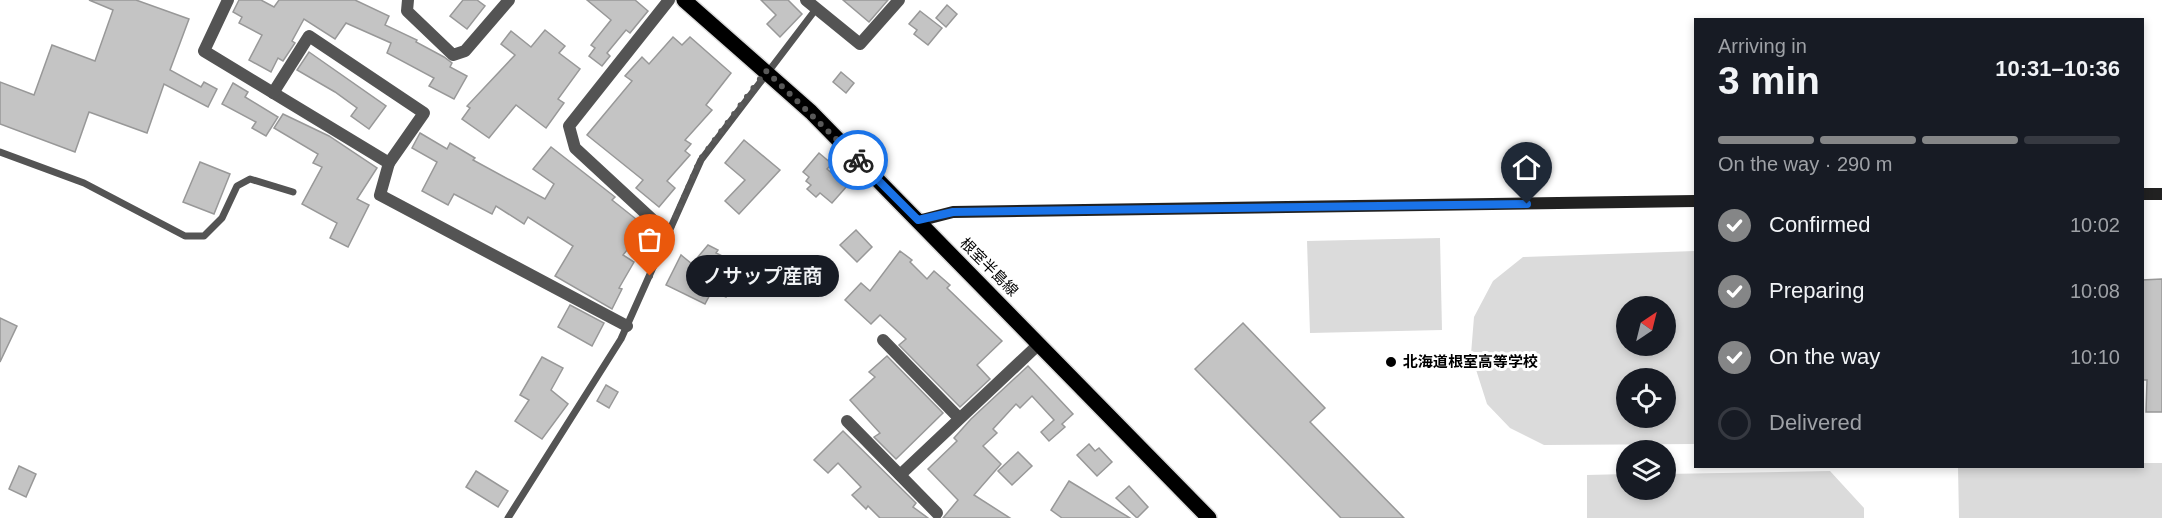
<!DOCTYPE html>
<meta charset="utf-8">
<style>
body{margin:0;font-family:Arial,"Noto Sans JP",sans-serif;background:#20242c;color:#f1f3f6;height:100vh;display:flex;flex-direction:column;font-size:22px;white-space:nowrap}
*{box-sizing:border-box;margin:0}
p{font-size:20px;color:#9ea1a6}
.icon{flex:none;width:33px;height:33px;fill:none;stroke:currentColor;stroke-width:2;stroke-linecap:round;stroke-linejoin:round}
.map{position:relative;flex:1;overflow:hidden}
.side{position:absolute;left:1694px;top:18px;width:450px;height:450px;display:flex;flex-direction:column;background:#171b24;border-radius:0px;box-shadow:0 3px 9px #0003}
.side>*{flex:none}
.needle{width:39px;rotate:35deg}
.buttons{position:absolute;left:1616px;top:296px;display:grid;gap:12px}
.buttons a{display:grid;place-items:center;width:60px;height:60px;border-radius:50%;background:#171b24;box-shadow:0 3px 9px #0003;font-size:30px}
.pin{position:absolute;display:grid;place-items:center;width:51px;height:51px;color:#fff;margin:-62px -26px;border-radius:50% 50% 50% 0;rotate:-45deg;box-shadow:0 0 6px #0007}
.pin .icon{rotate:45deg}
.courier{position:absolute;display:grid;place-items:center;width:60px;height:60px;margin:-30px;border:4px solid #1a73e8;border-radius:50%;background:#fff;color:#222;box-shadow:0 2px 8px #0007}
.bubble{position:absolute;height:42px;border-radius:21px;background:#171b24;box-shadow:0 3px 9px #0003;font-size:20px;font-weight:600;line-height:42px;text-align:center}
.head em{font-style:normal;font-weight:600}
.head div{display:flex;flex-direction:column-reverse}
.head{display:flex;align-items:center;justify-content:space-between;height:102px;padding:0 24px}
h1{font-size:39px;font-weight:600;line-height:45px}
.bar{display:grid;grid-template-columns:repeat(4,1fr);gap:9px 6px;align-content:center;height:72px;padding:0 24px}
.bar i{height:8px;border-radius:4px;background:#363941}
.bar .current{background:#858687}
.bar p{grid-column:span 4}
ol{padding:0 24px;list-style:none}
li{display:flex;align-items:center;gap:18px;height:66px}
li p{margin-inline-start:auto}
li .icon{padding:6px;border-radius:50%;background:#858687;color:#fff;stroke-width:4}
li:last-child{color:#9ea1a6}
li i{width:33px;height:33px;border:3px solid #363941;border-radius:50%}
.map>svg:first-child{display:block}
.green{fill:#dbdbdb;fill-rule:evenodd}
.building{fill:#c4c4c4;stroke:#989898;stroke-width:1.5}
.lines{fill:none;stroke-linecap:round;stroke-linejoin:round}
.primary-casing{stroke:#dbdbdb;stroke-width:18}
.lane{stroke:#545454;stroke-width:7}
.street{stroke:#545454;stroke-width:12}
.secondary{stroke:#212121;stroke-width:12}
.primary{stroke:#000;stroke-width:15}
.done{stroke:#595959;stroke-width:6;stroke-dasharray:0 10.8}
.route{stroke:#1a73e8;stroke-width:8}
.poi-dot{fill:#000;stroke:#fff;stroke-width:2}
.labels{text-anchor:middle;stroke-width:6;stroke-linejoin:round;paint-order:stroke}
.street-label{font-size:15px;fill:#000;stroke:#fff}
.poi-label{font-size:15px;font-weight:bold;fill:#000;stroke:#fff;text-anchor:start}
</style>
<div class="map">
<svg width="2162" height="518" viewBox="0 0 2162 518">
<rect width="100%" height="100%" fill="#fff"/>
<!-- green -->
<g class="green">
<path d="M1440,238L1442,330L1310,333L1307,241Z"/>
<path d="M1695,251V444L1544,445L1510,428L1487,404L1471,354L1474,317L1493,281L1523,257ZM1626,306H1665V345H1626ZM1626,378H1665V417H1626Z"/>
<path d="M2142,463H2162V518H1959L1958,467L2142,466Z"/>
<path d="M1830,471L1864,508V518H1587V475L1626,474V489H1665V474Z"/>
</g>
<!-- building -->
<g class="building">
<path d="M89,0H136L189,19L170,70L201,87L204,82L217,89L208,107L164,84L147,133L89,112L75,152L0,124V82L34,95L52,45L95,61L113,10Z"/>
<path d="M239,0H261L274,7L279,0H355L389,16L385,25L417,40L416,42L444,57L452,63L450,67L467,76L454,99L429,86L434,78L387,53L391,43L346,23L335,39L304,19L292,41L295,43L283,61L278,58L271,72L249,60L262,35L239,23L242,17L233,12Z"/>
<path d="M463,0H477L485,6L467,29L450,16Z"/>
<path d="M587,0H635L648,11L630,33L626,30L607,53L610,56L602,66L589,56L595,48L591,45L611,20Z"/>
<path d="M761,0H788L802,14L780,37L767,24L776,15Z"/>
<path d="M843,0H888L869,22Z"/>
<path d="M947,5L957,14L946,27L936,18Z"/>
<path d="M920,11L942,28L928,45L914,34L917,30L909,24Z"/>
<path d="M545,30L565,46L559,53L580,69L558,99L564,103L546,128L516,105L489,138L462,119L470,108L467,106L515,55L501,44L511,31L531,47Z"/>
<path d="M673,37L682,45L690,37L731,73L706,105L712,110L685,140L691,144L685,151L690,155L667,181L675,188L659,207L636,188L643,180L587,135L632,81L625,76L642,57L649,64Z"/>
<path d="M309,52L386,106L369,129L351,116L357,108L335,92L297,70Z"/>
<path d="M841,72L854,83L846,93L833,82Z"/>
<path d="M233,83L248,92L245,97L278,117L266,136L252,128L256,122L222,104Z"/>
<path d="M283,114L329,136L377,168L357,199L369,205L348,247L330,238L337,223L302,204L322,167L313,163L318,154L274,128Z"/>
<path d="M420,133L447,149L450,143L475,158L473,160L545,199L554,184L533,169L551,147L615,197L612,200L646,227L623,255L634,262L619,288L622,289L612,309L555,276L573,246L528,217L524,224L496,206L492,214L454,194L448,205L422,191L437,162L412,148Z"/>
<path d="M744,140L780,170L739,214L725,201L745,180L725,163Z"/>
<path d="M819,153L832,164L827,169L847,186L832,203L820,193L816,197L807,189L811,185L806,181L809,177L803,172Z"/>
<path d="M200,162L230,174L214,214L183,202Z"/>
<path d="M856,230L872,247L857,262L840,245Z"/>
<path d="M708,245L718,250L716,253L739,264L726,297L712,291L705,304L666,285L681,255L692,264Z"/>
<path d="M900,251L912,260L910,262L927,279L934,271L950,285L947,288L1002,341L977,365L990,379L960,407L899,345L906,339L880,315L871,324L845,300L861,283L870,291Z"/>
<path d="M2162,279V412H2146L2147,380H2142V280Z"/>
<path d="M570,305L604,323L592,346L558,327Z"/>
<path d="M0,318L17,326L0,362Z"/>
<path d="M1243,323L1325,408L1310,422L1404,518H1341L1195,369Z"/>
<path d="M887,356L943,413L896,459L874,437L880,433L850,400L875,377L869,372Z"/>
<path d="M542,357L563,368L551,390L568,404L542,439L515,421L529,400L520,395Z"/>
<path d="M1028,366L1073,414L1062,424L1065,427L1049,441L1041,432L1054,420L1032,396L1020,408L1016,404L993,429L997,433L983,446L1001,464L974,495L1010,518H943L958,500L928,469L957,441L954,438L971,419Z"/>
<path d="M606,385L618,392L609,408L597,401Z"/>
<path d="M843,431L916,503L913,507L928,518H880L868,506L866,509L852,495L861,487L838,463L828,473L814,460Z"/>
<path d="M1089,444L1095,451L1099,448L1112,462L1097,476L1077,455Z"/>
<path d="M1018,452L1032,466L1012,485L998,471Z"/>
<path d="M19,466L36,474L26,497L9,489Z"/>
<path d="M476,471L508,491L498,507L466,487Z"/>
<path d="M1069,481L1130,518H1062L1051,510Z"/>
<path d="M1129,486L1148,507L1137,518L1116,498Z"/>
</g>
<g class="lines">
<defs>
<path id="primary" d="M684,0L811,112L1209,518"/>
</defs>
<!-- primary casing -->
<use href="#primary" class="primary-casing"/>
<!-- lane -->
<g class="lane">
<path d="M0,152L84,183L185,236H204L222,218L237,186L250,179L293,192"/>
<path d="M508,518L621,339L701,160L816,9"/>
</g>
<!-- street -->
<g class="street">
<path d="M228,0L204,51L389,163L380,195L627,326"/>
<path d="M408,0L407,11L453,55L465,51L509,0"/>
<path d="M806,0L860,44L899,0"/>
<path d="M273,93L309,36L424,113L389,163"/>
<path d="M668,234L575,148L569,126L669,0"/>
<path d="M883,340L959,418"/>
<path d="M847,421L937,513"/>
<path d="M900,475L1039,344"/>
</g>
<!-- secondary -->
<g class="secondary">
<path d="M2142,194H2162"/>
<path d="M918,221L953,212L1695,201"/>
</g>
<!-- primary -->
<use href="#primary" class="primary"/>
</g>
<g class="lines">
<!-- done -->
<path class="done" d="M650,276L700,160L766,71L858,160"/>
<!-- route -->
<path class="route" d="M858,160L918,220L953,212L1527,204"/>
</g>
<!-- markers -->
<circle class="poi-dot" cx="1391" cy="362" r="6"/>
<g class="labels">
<!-- street labels -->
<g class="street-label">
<text transform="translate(989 267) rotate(45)" y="5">根室半島線</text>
</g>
<!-- poi labels -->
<g class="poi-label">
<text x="1403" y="367">北海道根室高等学校</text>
</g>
</g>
</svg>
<div class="buttons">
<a><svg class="needle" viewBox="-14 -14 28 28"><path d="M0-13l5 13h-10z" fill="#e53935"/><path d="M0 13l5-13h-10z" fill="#9ea1a6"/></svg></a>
<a><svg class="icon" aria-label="locate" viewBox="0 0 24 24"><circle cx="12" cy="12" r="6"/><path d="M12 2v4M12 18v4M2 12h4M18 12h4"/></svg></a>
<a><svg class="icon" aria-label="layers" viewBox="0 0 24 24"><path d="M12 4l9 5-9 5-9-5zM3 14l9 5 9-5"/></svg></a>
</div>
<div class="pin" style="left:650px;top:276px;background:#ea580c"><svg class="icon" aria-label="bag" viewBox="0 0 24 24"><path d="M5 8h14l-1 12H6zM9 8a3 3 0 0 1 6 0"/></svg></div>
<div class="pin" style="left:1527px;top:204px;background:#1f2937"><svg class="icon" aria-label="home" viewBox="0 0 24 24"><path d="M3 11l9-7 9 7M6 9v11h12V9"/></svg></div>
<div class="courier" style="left:858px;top:160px"><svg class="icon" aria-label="bike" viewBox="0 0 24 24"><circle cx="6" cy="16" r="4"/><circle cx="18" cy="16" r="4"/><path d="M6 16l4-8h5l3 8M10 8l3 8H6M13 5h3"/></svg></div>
<div class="bubble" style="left:686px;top:255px;width:153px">ノサップ産商</div>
<section class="side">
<div class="head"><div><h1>3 min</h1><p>Arriving in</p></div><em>10:31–10:36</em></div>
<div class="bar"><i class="current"></i><i class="current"></i><i class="current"></i><i></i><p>On the way · 290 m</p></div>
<ol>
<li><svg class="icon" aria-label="check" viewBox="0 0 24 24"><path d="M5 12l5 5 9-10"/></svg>Confirmed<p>10:02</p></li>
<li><svg class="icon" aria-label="check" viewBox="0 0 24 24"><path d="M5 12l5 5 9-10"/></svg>Preparing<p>10:08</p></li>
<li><svg class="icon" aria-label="check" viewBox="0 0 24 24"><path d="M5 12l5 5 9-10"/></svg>On the way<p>10:10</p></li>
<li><i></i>Delivered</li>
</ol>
</section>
</div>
